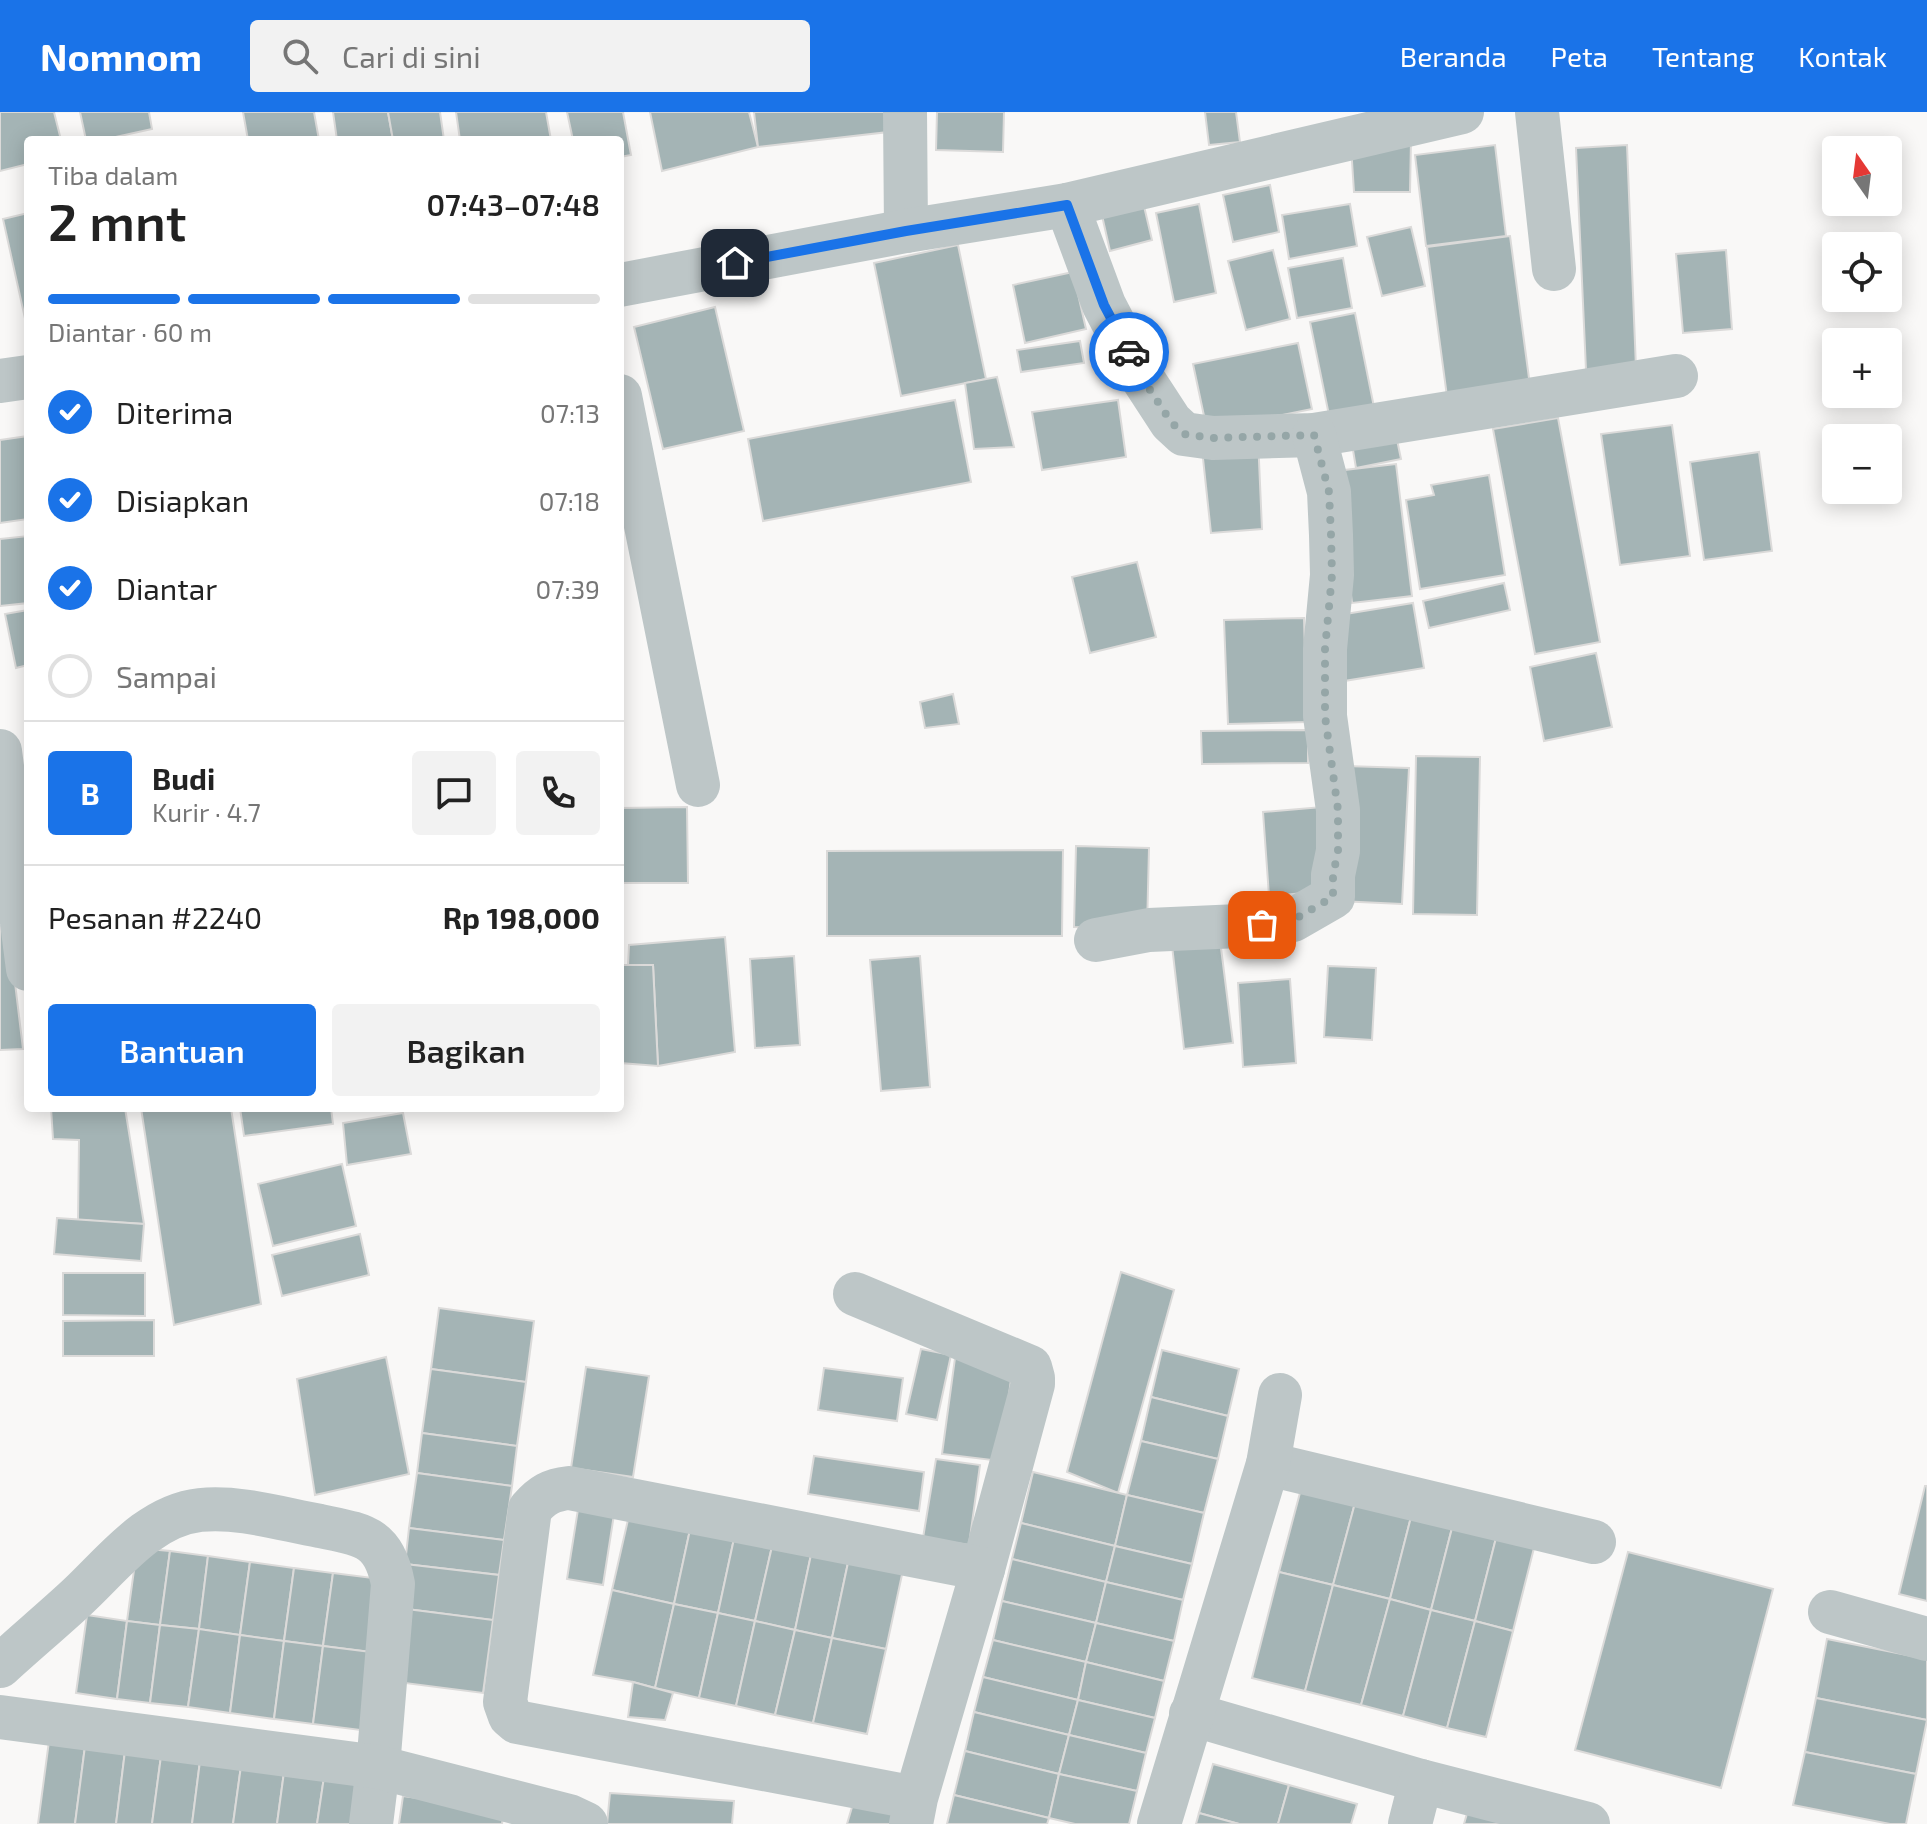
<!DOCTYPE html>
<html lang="id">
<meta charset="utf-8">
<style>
body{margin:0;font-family:"Exo 2",sans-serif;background:#f2f2f2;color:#222;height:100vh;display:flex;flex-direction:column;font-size:30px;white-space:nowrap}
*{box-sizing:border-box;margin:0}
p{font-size:26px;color:#767676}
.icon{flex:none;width:44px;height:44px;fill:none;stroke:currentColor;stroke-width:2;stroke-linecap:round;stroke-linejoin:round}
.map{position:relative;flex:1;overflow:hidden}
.details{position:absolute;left:24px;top:24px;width:600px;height:976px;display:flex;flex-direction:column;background:#fff;border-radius:8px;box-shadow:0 4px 20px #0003}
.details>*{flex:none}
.needle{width:52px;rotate:346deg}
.tools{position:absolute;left:1822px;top:24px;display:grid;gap:16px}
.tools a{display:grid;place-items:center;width:80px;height:80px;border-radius:8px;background:#fff;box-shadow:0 4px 20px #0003;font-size:40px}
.pin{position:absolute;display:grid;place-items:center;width:68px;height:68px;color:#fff;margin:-34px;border-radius:16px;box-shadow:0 4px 12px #0006}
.courier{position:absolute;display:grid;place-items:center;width:80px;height:80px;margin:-40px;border:6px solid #1a73e8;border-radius:50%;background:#fff;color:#222;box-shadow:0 2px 10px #0007}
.summary em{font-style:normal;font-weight:600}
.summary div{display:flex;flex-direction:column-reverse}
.summary{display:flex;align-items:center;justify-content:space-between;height:136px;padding:0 24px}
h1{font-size:52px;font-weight:600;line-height:60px}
.bar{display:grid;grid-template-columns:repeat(4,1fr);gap:12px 8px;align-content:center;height:96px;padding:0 24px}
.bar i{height:10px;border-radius:6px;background:#e0e0e0}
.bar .on{background:#1a73e8}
.bar p{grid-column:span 4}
.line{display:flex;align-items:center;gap:20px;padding:0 24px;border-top:2px solid #e0e0e0}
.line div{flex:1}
.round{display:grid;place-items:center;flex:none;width:84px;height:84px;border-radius:8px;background:#f2f2f2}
ol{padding:0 24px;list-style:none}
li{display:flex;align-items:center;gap:24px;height:88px}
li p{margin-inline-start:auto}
li .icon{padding:8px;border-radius:50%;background:#1a73e8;color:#fff;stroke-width:4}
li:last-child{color:#767676}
li i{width:44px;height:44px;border:4px solid #e0e0e0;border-radius:50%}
.cta{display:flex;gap:16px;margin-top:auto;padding:16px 24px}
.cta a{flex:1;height:92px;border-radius:8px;background:#1a73e8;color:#fff;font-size:32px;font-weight:600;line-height:92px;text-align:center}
.cta a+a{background:#f2f2f2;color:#222}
header{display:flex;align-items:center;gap:48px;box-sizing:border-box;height:112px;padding:0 40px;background:#1a73e8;color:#fff}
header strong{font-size:38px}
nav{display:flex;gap:44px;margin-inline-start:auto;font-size:28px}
.search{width:560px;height:72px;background:#f2f2f2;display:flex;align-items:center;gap:20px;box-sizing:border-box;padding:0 28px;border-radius:8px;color:#767676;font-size:30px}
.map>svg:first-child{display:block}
.building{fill:#a4b4b5;stroke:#dbdad9;stroke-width:2}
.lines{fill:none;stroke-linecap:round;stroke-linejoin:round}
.minor{stroke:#bdc6c7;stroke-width:44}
.done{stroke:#95a6a7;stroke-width:8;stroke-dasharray:0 14.4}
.route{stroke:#1a73e8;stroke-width:10}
</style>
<header>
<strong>Nomnom</strong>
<div class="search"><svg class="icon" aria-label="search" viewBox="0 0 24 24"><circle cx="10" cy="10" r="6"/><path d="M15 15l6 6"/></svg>Cari di sini</div>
<nav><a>Beranda</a><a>Peta</a><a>Tentang</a><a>Kontak</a></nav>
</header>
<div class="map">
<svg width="1927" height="1712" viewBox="0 0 1927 1712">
<rect width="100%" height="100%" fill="#f9f8f7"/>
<!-- building -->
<g class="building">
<path d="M0,0H54L61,28H28V52L0,59Z"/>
<path d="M80,0H149L152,17L102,28H86Z"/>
<path d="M243,0H314L319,28H248Z"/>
<path d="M333,0H388L393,28H337Z"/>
<path d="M388,0H440L444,28H393Z"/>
<path d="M456,0H546L551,28H460Z"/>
<path d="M567,0H623L631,43L620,45V28H573Z"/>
<path d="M650,0H749L758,35L662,59Z"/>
<path d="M754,0H888V20L758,35Z"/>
<path d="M937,0H1004L1003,40L936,38Z"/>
<path d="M1205,0H1236L1240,30L1209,33Z"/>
<path d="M1411,27L1410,80H1354L1351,34Z"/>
<path d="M1495,33L1506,124L1426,134L1415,43Z"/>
<path d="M1627,33L1636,256L1586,258L1576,36Z"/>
<path d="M1270,73L1279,120L1233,130L1223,83Z"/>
<path d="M1143,90L1152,128L1110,139L1101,99Z"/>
<path d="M1199,92L1216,181L1174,190L1156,101Z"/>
<path d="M1350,92L1357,134L1289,147L1282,103Z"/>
<path d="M28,101V220L3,107Z"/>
<path d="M1411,115L1425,174L1382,184L1367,125Z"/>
<path d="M1510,124L1531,281L1448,292L1427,135Z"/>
<path d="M958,133L986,267L901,284L874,151Z"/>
<path d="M1273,138L1290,207L1246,218L1228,149Z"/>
<path d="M1726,138L1732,217L1683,221L1676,142Z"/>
<path d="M1343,146L1352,196L1297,206L1288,156Z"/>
<path d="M1073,160L1086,217L1025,231L1013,173Z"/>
<path d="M715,195L744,319L663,337L634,215Z"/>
<path d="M1355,201L1376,305L1331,313L1310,210Z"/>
<path d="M1080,229L1084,251L1021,260L1017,238Z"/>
<path d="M1298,231L1312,297L1207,318L1193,252Z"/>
<path d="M997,265L1014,335L974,337L965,271Z"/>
<path d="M955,288L971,370L763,409L748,327Z"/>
<path d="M1118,288L1126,345L1042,358L1032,300Z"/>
<path d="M1558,306L1600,530L1535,542L1493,317Z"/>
<path d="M1672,313L1690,444L1620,453L1601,322Z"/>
<path d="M1396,323L1401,347L1356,356L1352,332Z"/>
<path d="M28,324V407L0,411V328Z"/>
<path d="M1258,326L1262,417L1211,421L1202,337Z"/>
<path d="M1759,340L1772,439L1704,448L1690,350Z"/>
<path d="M1396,352L1412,484L1352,491L1336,359Z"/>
<path d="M1489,363L1505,463L1420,477L1406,388L1434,383L1431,373Z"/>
<path d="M28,424V491L0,494V427Z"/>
<path d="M1137,450L1156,525L1090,541L1072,465Z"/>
<path d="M1504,471L1510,498L1429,516L1423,489Z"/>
<path d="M1413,491L1424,556L1344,569L1333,504Z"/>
<path d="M28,498V553L16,556L5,502Z"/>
<path d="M1304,506L1307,610L1228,612L1224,508Z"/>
<path d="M1596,541L1612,615L1544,629L1530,555Z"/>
<path d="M953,582L959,612L925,616L920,590Z"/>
<path d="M1308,618V651L1202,652L1201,619Z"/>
<path d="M1416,644L1480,645L1477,803L1413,802Z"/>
<path d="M1345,654L1409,656L1402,792L1338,789Z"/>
<path d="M687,695L688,771H620V696Z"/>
<path d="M1322,695L1328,779L1269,784L1263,700Z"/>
<path d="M1076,734L1149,736L1147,817L1074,815Z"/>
<path d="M1063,738L1062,824H827V739Z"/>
<path d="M8,813L23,937L0,938V814Z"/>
<path d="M1219,820L1233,931L1184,937L1171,825Z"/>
<path d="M725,825L735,940L658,954L653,853H628L629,833Z"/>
<path d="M794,844L800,933L755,936L750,847Z"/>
<path d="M920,844L930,975L881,979L870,848Z"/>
<path d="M620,853H653L658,954L620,951Z"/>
<path d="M1328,854L1376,856L1372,928L1324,925Z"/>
<path d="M1290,867L1296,951L1243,955L1238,871Z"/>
<path d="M51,996H125L144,1112L78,1108L79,1028L53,1027Z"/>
<path d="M141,996H231L261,1192L174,1213Z"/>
<path d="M240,996H331L333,1012L244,1024Z"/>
<path d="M403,1001L411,1042L347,1053L343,1011Z"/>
<path d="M342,1052L356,1114L273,1134L258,1072Z"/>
<path d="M57,1106L144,1112L141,1149L54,1142Z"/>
<path d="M360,1122L369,1163L282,1184L272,1143Z"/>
<path d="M1121,1160L1174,1178L1118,1381L1067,1360Z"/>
<path d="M63,1161H145V1204L63,1203Z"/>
<path d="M439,1196L534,1209L526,1270L431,1257Z"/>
<path d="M154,1208V1244H63V1209Z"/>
<path d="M921,1237L951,1243L937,1308L906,1302Z"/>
<path d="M1162,1238L1239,1257L1228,1304L1151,1285Z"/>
<path d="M386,1245L409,1362L315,1383L297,1267Z"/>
<path d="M955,1246L1013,1253L1000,1349L942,1342Z"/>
<path d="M586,1255L649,1264L633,1365L571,1356Z"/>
<path d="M824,1256L903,1266L897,1309L818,1298Z"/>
<path d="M431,1257L526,1270L517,1334L422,1321Z"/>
<path d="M1151,1285L1228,1304L1218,1347L1141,1329Z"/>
<path d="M422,1321L517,1334L512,1374L417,1361Z"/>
<path d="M1141,1329L1218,1347L1204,1401L1127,1383Z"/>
<path d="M814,1344L924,1360L919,1399L808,1382Z"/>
<path d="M936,1347L980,1353L969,1433L923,1426Z"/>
<path d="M1033,1360L1127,1383L1115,1434L1021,1411Z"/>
<path d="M417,1361L512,1374L504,1428L409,1416Z"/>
<path d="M1925,1374H1927V1489L1899,1482Z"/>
<path d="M1301,1377L1355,1391L1333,1473L1279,1460Z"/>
<path d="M1127,1383L1204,1401L1192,1452L1115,1434Z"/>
<path d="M579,1391L615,1396L603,1473L567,1467Z"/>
<path d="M1355,1391L1411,1405L1390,1487L1333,1473Z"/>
<path d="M630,1399L691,1413L674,1492L612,1478Z"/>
<path d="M1411,1405L1452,1416L1431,1498L1390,1487Z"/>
<path d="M1021,1411L1115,1434L1106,1470L1012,1447Z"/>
<path d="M691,1413L735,1422L718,1501L674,1492Z"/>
<path d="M409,1416L504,1428L499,1463L405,1452Z"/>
<path d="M1452,1416L1496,1426L1475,1509L1431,1498Z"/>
<path d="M735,1422L773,1430L755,1509L718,1501Z"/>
<path d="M1496,1426L1534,1436L1513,1519L1475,1509Z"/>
<path d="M773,1430L812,1438L795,1518L755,1509Z"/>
<path d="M1115,1434L1192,1452L1183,1488L1106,1470Z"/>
<path d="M137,1436L170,1439L160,1513L127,1509Z"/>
<path d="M812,1438L849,1446L832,1526L795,1518Z"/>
<path d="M170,1439L208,1444L199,1517L160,1513Z"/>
<path d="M1628,1440L1773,1477L1721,1676L1575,1638Z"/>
<path d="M208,1444L250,1450L240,1523L199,1517Z"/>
<path d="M849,1446L903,1458L886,1537L832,1526Z"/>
<path d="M1012,1447L1106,1470L1096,1511L1002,1489Z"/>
<path d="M250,1450L294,1456L284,1529L240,1523Z"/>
<path d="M405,1452L499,1463L493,1508L399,1496Z"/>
<path d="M294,1456L333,1461L323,1534L284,1529Z"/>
<path d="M1279,1460L1333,1473L1305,1579L1252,1566Z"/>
<path d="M333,1461L389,1468L379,1541L323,1534Z"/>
<path d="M1106,1470L1183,1488L1174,1529L1096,1511Z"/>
<path d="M1333,1473L1390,1487L1361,1593L1305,1579Z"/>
<path d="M612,1478L674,1492L655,1576L633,1570L593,1563Z"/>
<path d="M1390,1487L1431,1498L1403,1604L1361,1593Z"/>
<path d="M1002,1489L1096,1511L1086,1550L993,1528Z"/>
<path d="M674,1492L718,1501L699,1586L655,1576Z"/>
<path d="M399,1496L493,1508L483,1581L389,1569Z"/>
<path d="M1431,1498L1475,1509L1447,1616L1403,1604Z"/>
<path d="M718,1501L755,1509L736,1594L699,1586Z"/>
<path d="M87,1503L127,1509L117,1587L76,1581Z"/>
<path d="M127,1509L160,1513L150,1591L117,1587Z"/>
<path d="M755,1509L795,1518L775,1603L736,1594Z"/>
<path d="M1475,1509L1513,1519L1486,1625L1447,1616Z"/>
<path d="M1096,1511L1174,1529L1164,1569L1086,1550Z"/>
<path d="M160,1513L199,1517L188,1595L150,1591Z"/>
<path d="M199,1517L240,1523L230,1601L188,1595Z"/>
<path d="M795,1518L832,1526L813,1611L775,1603Z"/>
<path d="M240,1523L284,1529L274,1607L230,1601Z"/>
<path d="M832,1526L886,1537L867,1622L813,1611Z"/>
<path d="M1827,1527L1927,1547V1608L1816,1586Z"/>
<path d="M993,1528L1086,1550L1078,1588L983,1565Z"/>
<path d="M284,1529L323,1534L313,1612L274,1607Z"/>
<path d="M323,1534L379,1541L368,1619L313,1612Z"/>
<path d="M1086,1550L1164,1569L1155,1606L1078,1588Z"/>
<path d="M983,1565L1078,1588L1069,1623L974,1600Z"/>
<path d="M633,1570L673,1581L665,1608L628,1605Z"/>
<path d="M1816,1586L1927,1608L1916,1662L1805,1640Z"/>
<path d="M1078,1588L1155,1606L1146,1641L1069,1623Z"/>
<path d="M974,1600L1069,1623L1059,1662L965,1639Z"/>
<path d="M1069,1623L1146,1641L1137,1679L1059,1662Z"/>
<path d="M49,1629L85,1634L75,1712H38Z"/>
<path d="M85,1634L125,1639L116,1712H75Z"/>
<path d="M125,1639L161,1644L152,1712H116Z"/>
<path d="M965,1639L1059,1662L1049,1706L954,1683Z"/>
<path d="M1805,1640L1916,1662L1906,1712H1890L1793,1693Z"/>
<path d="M161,1644L200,1649L192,1712H152Z"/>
<path d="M200,1649L241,1654L233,1712H192Z"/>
<path d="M1213,1652L1289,1673L1278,1712H1239L1199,1701Z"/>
<path d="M241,1654L284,1660L277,1712H233Z"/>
<path d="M284,1660L324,1665L317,1712H277Z"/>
<path d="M1059,1662L1137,1679L1129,1712H1075L1049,1706Z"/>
<path d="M324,1665L359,1670L354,1712H317Z"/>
<path d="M1289,1673L1357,1692L1351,1712H1278Z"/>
<path d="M610,1681L734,1689L732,1712H607Z"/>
<path d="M954,1683L1049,1706L1047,1712H947Z"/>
<path d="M403,1684L504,1698L502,1712H399Z"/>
<path d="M855,1685L896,1693L892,1712H847Z"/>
<path d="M1468,1698L1509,1712H1464Z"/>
<path d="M1199,1701L1239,1712H1196Z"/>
</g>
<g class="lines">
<!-- minor -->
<g class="minor">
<path d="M905,0L906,119"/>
<path d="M1537,0L1554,157"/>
<path d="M1067,93L1104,193L1141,264L1171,310L1184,322L1213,326L1314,323L1676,264"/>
<path d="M620,173L906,119L1067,93L1462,0"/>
<path d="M0,269L28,265"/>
<path d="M620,284L698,673"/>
<path d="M0,639L28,857"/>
<path d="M1096,828L1149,818L1262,813L1293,808L1333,785V763L1338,739V698L1325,604V537L1332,463L1331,423L1329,380L1314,323"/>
<path d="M855,1182L1030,1255L1033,1266V1272L983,1457"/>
<path d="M1268,1352L1594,1430"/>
<path d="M1830,1500L1927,1527"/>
<path d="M0,1554C24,1532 49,1511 73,1489C110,1456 146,1404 200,1398C240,1394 281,1407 320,1414C363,1423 384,1424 393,1472L378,1655L371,1712"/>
<path d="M1191,1602L1421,1669L1588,1712"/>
<path d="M0,1605L378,1655L569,1704L586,1712"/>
<path d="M911,1712L916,1686L983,1457L569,1376C551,1378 542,1383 530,1397L505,1590L510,1604L517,1610L916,1686"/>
<path d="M1159,1712L1268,1352L1280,1283"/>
<path d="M1410,1712L1421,1669"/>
</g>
</g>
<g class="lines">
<!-- done -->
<path class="done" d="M1129,240L1141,264L1171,310L1184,322L1213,326L1314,323L1329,380L1331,423L1332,463L1325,537V604L1338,698V739L1333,763V785L1293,808L1262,813"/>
<!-- route -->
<path class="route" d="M735,151L906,119L1067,93L1104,193L1129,240"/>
</g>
</svg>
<div class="tools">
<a><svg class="needle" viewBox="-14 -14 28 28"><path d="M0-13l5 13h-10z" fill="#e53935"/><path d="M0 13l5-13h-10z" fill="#767676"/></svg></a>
<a><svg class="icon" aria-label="locate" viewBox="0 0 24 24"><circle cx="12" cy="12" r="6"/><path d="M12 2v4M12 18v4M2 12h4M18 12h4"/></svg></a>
<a>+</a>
<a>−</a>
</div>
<div class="pin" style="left:1262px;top:813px;background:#ea580c"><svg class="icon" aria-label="bag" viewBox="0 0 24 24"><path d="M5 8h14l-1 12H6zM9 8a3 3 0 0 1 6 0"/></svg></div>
<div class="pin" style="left:735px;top:151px;background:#1f2937"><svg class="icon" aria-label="home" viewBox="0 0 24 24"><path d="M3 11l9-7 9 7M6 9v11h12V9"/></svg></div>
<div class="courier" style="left:1129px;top:240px"><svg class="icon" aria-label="car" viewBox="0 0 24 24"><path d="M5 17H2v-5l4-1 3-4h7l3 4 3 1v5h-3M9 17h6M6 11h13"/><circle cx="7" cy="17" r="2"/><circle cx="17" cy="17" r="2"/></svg></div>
<section class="details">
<div class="summary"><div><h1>2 mnt</h1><p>Tiba dalam</p></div><em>07:43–07:48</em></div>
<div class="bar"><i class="on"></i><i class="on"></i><i class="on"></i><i></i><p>Diantar · 60 m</p></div>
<ol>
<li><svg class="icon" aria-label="check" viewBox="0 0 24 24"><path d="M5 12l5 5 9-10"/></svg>Diterima<p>07:13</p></li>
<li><svg class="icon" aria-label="check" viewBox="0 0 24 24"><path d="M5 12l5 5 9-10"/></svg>Disiapkan<p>07:18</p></li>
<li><svg class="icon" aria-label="check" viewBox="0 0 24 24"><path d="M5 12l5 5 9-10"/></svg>Diantar<p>07:39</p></li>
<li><i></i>Sampai</li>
</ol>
<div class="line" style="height:144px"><b class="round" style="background:#1a73e8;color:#fff">B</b><div><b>Budi</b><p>Kurir · 4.7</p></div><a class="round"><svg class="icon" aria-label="chat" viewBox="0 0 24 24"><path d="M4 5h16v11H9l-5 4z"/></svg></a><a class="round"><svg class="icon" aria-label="phone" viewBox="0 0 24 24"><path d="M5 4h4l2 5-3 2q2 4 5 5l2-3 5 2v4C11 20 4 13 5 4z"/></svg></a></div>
<div class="line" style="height:104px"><div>Pesanan #2240</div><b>Rp 198,000</b></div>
<div class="cta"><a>Bantuan</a><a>Bagikan</a></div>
</section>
</div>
